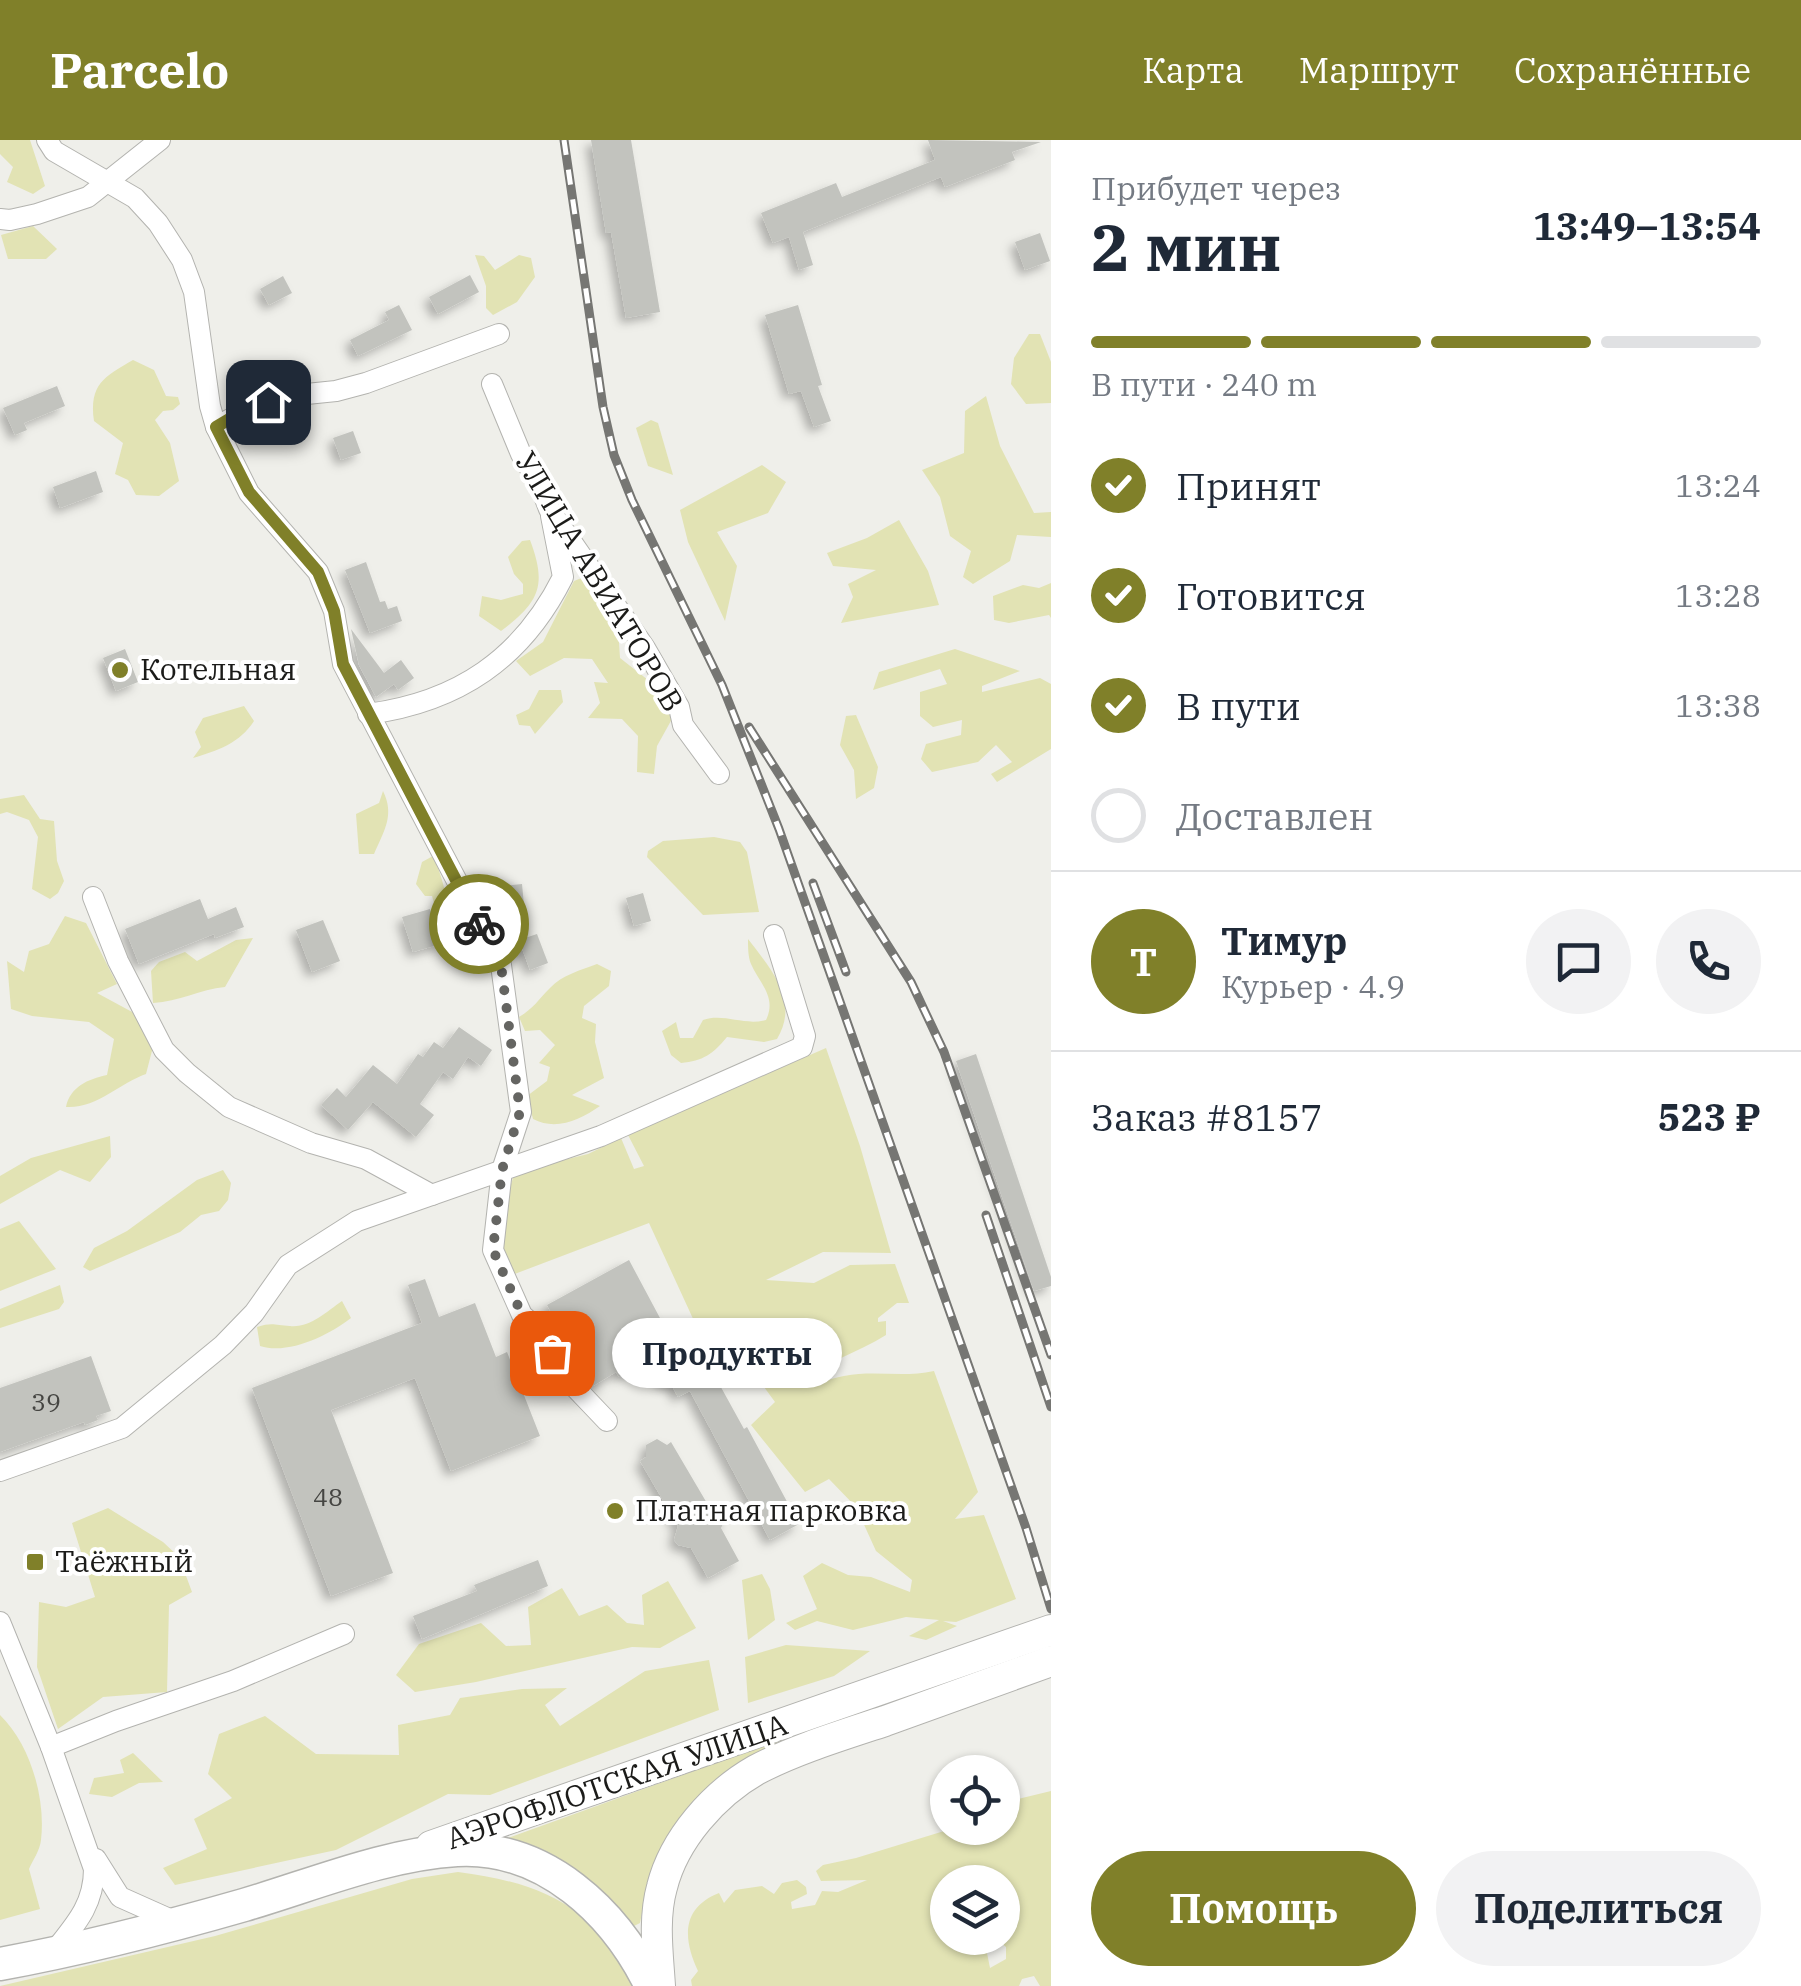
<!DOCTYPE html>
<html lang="ru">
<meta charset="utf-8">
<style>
body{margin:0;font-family:"IBM Plex Serif",serif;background:#f2f2f3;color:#1f2937;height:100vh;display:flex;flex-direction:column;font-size:38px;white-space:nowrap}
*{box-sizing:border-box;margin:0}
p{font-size:32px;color:#747a83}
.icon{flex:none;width:55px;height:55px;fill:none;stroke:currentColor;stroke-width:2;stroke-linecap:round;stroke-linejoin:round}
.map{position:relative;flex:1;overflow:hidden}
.panel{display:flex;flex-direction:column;background:#fff;width:750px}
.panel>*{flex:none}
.tools{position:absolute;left:930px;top:1615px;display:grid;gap:20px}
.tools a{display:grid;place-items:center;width:90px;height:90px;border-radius:50%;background:#fff;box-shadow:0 2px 8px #0004;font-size:50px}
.pin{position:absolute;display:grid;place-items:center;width:85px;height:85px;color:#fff;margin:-42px;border-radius:20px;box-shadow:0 5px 15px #0006}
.courier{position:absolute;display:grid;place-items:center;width:100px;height:100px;margin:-50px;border:8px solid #808029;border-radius:50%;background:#fff;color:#222;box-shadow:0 2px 12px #0007}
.bubble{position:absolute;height:70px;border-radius:35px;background:#fff;box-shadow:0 2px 8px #0004;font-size:32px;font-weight:700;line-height:70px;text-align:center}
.headline em{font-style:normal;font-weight:700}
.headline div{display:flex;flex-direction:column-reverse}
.headline{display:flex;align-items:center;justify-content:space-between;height:170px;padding:0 40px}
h1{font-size:65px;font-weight:700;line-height:75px}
.bar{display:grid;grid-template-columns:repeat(4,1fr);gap:15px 10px;align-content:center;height:120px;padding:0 40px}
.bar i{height:12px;border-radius:8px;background:#e0e1e3}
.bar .current{background:#808029}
.bar p{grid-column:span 4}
.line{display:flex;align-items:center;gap:25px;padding:0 40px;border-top:2px solid #e0e1e3}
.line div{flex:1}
.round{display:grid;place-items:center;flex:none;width:105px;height:105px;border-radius:52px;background:#f2f2f3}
ol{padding:0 40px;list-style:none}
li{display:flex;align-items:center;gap:30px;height:110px}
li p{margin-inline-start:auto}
li .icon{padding:10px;border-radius:50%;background:#808029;color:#fff;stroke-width:4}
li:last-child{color:#747a83}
li i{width:55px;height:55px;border:5px solid #e0e1e3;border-radius:50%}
.button{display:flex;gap:20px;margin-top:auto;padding:20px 40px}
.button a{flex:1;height:115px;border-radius:60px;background:#808029;color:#fff;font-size:40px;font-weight:700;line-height:115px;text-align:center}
.button a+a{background:#f2f2f3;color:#1f2937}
header{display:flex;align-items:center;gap:60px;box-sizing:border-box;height:140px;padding:0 50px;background:#808029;color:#fff}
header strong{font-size:48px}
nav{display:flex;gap:55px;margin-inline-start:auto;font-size:35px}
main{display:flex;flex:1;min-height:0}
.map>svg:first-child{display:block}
.green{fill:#e2e3b4;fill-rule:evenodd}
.building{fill:#c2c3be;filter:url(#shadow)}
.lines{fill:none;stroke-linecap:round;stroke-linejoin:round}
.minor-casing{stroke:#b3b3af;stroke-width:22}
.secondary-casing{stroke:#b3b3af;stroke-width:32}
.primary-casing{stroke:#b3b3af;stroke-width:35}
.minor{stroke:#fff;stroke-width:20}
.secondary{stroke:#fff;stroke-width:30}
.primary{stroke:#fff;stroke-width:32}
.rail-casing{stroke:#767673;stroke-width:9}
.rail{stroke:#fff;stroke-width:5;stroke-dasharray:15;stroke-linecap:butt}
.done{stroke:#656562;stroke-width:10;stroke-dasharray:0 18}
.route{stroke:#808029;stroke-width:12}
.poi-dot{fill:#808029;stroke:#fff;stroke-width:4}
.labels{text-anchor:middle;stroke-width:8;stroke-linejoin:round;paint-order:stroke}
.number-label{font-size:25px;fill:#454542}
.street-label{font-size:30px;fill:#1b1b19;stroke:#fff}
.poi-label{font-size:30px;fill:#1b1b19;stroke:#fff;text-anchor:start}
</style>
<header>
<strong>Parcelo</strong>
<nav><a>Карта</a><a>Маршрут</a><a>Сохранённые</a></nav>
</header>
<main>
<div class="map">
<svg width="1051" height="1846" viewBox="0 0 1051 1846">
<defs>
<filter id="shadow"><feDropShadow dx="-5.5" dy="5.5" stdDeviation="5" flood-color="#0004"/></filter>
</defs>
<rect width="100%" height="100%" fill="#efefea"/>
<!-- green -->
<g class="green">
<path d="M0,0H30L45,46L33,54L7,42L13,27L0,14Z"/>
<path d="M33,86L57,109L46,119H8L1,95Z"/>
<path d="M475,115L484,116L495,130L519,115L531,118L535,137L517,162L493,175L486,168V146Z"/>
<path d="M1029,194H1040L1051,222V263L1026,264L1011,244L1014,218Z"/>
<path d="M133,220L154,230L166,256L178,257L180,264L173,270L163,271L155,280L170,303L179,341L159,356L136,355L128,340L115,334L123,303L94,281C89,244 104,237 133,220Z"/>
<path d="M986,256L1000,306L1034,373L1051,372V397L1017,395L1010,421L973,444L963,437L971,411L950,396L940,357L922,330L964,313L965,271Z"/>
<path d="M651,280L658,283L673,335L648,326L636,288Z"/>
<path d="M762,325L786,342L768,373L717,392L737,426L725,481L688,402L680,370Z"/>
<path d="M899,380L928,431L939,465L841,483L853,457L848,444L876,430L833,426L827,413L867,398Z"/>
<path d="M530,400C547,445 540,462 501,491L479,476L482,456L501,460L523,454V444L514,434L508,417L522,401Z"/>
<path d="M584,437L618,486L620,518L648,540L671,567L672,579L657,606L654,634L637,632L638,596L622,579L588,578L600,563L594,542L608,543L592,519L564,518L530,536L516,521L543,502L574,441Z"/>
<path d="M1051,443V478L1049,475L1009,483L994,480L993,456L1023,445L1039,448Z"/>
<path d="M955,509L1020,531L982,546V552L1040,538L1051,544V609L997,642L991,634L1012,622L996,605L978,622L932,632L921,619L926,604L961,595L962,580L933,587L920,576V552L947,544L940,529L873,550L879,532Z"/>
<path d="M539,550H561L563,562L535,594L530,586L519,585L516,575L529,569Z"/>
<path d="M244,566L254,581C240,603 217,611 193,618L201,607L195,592L203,578Z"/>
<path d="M856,575L878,627L874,648L856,659L854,630L840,605L846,576Z"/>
<path d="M383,651C395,675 384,691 374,714H359L356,674L379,663Z"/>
<path d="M24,655L40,679L54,681L57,721L64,741L58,753L50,759L32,749L38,697L29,680L7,672L0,674V659Z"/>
<path d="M714,697L740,702L747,712L759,772L703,775L647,717L648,711L663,701Z"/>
<path d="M433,716C446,743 446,768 460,794L468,793L484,813L479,820C470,808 462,806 451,797C440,787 436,770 432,756H425L416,744L422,722Z"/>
<path d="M65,776L86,783L117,844L97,853L134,873L154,903L146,934C120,943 96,969 66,967C70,947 88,939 107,935L114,899L89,882L32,876L11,869L7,821L24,832L29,811L49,804Z"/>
<path d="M253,798L225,847C200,849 179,862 153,863L151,831L159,822L185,812L197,821L236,800Z"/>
<path d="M748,799C771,829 800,861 777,899L764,902L727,897C713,914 703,921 681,923L671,915L662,891L676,882L680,898H693L703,880C724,873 744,886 766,880C777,857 760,844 751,824C748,817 748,807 748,799Z"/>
<path d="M597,824L611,831L609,846L584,866L582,878L596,884L595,902L604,938L572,955L600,966C580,980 556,991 533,979L527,956L547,941L550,927L539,923L555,905L540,890L525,891L519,877C534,868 538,860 550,848C562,835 581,830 597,824Z"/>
<path d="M826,908L860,1006L891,1113L823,1112L766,1140L814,1143L850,1125L895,1124L909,1163H897L878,1178V1182L886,1181V1195C857,1213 824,1223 796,1243C812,1248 827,1239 844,1236C875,1230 903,1238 934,1231L978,1352L955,1379L984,1375L1016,1459L956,1482L943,1481L957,1486L926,1500L909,1496L939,1480L906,1477L853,1490L817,1481L795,1490L786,1483L817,1469L803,1436L822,1423L848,1435L871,1437L910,1452L912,1440L876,1411L856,1367L829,1339L805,1352L751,1285L775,1262L751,1229L712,1220L649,1083L512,1135C495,1094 501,1074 515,1032L588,1014L621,998L634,1029L644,1026L628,995Z"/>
<path d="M110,996L111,1017L90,1042L60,1030L0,1064V1036L31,1018Z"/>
<path d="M223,1030L231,1043L228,1060L219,1071L201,1075L180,1092L90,1131L83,1127L94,1108L127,1091L197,1040Z"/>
<path d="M19,1081L56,1129L0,1151V1089Z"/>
<path d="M60,1145L64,1162L59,1169L0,1188V1169Z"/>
<path d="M342,1161L351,1178C328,1196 288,1215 260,1206L257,1187C272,1182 275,1185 290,1186C310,1188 326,1172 342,1161Z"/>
<path d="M108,1368L163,1402L179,1417L192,1452L169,1465L167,1552L103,1557L58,1589L37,1527L39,1462L66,1467L95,1457L72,1383Z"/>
<path d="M762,1434L770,1449L775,1480L748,1500L742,1440Z"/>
<path d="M668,1441L696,1488L660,1508L632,1507L476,1542L415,1552L396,1535L419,1504L481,1483L506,1506L531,1505L528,1467L562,1448L579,1476L607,1465L627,1483L644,1485L642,1455Z"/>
<path d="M1044,1504L1047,1511L759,1617L664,1706L649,1737L640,1783L634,1786L500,1701Z"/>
<path d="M786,1505L870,1511L834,1536L748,1563L745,1517Z"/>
<path d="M709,1520L719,1570L490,1655L448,1654L336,1710L175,1745L163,1728L207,1709L194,1679L232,1658L208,1634L219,1594L265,1576L316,1614L399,1615L398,1585L450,1575L460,1558L522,1549L567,1548L545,1565L560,1586L645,1531Z"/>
<path d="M0,1575C30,1604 46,1658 41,1700C40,1710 33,1720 29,1729L40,1769L0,1780Z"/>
<path d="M133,1613L163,1642L139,1643L112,1657L89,1654L94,1638L124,1633L120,1620Z"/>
<path d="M1051,1651V1846H1040L1034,1836L1022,1839L1019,1846H692L691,1840L698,1831C683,1799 681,1768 719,1753L724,1763L735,1750L762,1746L774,1754L782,1743L797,1740L806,1747L807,1754L791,1762L792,1769L815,1765L822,1751L838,1752L867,1740L821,1741L816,1731L823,1725L856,1718L954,1688H1002L1003,1667L1018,1659ZM948,1742H1002V1798H996L1006,1807V1819L990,1828L984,1798H948L939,1773L947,1769Z"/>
<path d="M458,1732C542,1743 594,1765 632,1846H0L215,1796L412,1739Z"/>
</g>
<!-- building -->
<g class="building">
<path d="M591,0H631L660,172L626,178L611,92L606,93Z"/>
<path d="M928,0L1041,2L1012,12L1015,20L945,47L941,37L803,92L813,125L799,130L789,97L773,103L761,73L836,43L842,57L935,20Z"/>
<path d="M1040,93L1050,121L1025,130L1015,102Z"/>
<path d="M470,135L479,152L438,174L429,157Z"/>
<path d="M283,136L292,153L269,165L260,149Z"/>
<path d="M399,165L412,190L358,216L350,200L389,180L385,172Z"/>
<path d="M798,165L822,245L818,246L831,281L814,287L801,251L789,254L765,175Z"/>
<path d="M57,246L65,266L24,283L27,290L15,295L3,268Z"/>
<path d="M353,291L361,313L341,320L333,298Z"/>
<path d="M96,331L103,352L60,368L53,347Z"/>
<path d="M366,422L380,462L385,461L388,469L397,466L402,481L370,493L345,430Z"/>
<path d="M351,489L384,533L401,520L414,538L398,550L394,544L376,557L359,525Z"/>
<path d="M125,509L138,542L116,551L103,518Z"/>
<path d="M522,744L525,775L499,778L497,761L504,760L502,746Z"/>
<path d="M643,753L651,781L634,786L626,758Z"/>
<path d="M200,759L208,779L236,767L244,787L215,798L214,794L139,824L125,789Z"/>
<path d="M430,769L441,804L413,812L402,777Z"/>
<path d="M323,780L340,821L312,832L296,790Z"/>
<path d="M537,794L548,823L530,830L519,800Z"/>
<path d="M459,887L492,910L481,926L468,917L453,939L443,932L420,964L434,975L416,997L373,962L348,990L321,965L337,948L346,957L373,925L397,944L418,914L423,917L434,902L443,908Z"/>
<path d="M976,914L1051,1137V1146L1034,1151L956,921Z"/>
<path d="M629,1120L676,1208L686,1203L708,1245L717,1240L744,1289L747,1287L799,1384L770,1400L690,1251L678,1257L670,1242L664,1245L650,1219L619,1237L616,1232L593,1246L590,1243L547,1165Z"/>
<path d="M425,1139L439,1177L475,1163L496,1217L507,1212L540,1296L451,1331L415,1238L331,1270L393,1433L331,1456L252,1248L422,1183L408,1145Z"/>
<path d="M91,1216L111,1271L96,1276L98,1280L85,1285L84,1282L0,1312V1248Z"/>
<path d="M657,1299L667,1305L671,1302L711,1370H724L727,1376L721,1388L739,1421L708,1438L691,1408L678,1405L674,1400L678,1386L640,1321L646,1317V1305Z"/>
<path d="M538,1420L548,1446L422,1499L413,1476L477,1451L474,1445Z"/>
</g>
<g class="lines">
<defs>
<g id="minor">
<path d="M47,0L54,11L135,58L158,83L182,120L194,152L210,266L216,287L249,353L318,432L334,471L343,524L501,825L521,972L502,1030L493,1110L522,1175L537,1188L566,1238L607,1281"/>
<path d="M0,79L10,80L37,74L88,57L160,0"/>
<path d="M492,244L521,314L539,343L549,369L645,508L679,567L683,585L719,634"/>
<path d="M216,287L248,269L287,256L336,251L366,243L499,194"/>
<path d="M368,574C458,562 522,519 563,437L551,376"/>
<path d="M93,757L118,821L164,910L187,933L229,967L311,1003L366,1019L432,1055"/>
<path d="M0,1331L122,1288L223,1205L254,1173L288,1125L357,1081L601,996L802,907L805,896L774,795"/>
<path d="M0,1482L51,1607L94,1729C94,1766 74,1786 52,1814"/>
<path d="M51,1607L116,1581L233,1541L344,1494"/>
<path d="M96,1719L120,1757L176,1782"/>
</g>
<g id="secondary">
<path d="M431,1706L1051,1490"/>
<path d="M660,1846C658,1814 653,1779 662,1747C674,1699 714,1654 756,1630C796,1609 843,1595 885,1581C941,1561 996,1541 1051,1521"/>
</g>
<path id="primary" d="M0,1824C82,1809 164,1788 244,1765C312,1745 386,1714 457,1710C545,1705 615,1772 651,1846"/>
</defs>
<!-- minor casing -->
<use href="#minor" class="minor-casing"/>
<!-- secondary casing -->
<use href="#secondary" class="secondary-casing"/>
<!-- primary casing -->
<use href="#primary" class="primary-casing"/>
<!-- minor -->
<use href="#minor" class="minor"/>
<!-- secondary -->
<use href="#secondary" class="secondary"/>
<!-- primary -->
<use href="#primary" class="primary"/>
<defs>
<g id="rail">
<path d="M564,0L603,267L614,315L632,360L722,545L779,689L1026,1388L1051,1469"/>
<path d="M749,587L911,842L944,912L1051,1215"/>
<path d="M813,743L846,832"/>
<path d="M986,1075L1051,1267"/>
</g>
</defs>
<!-- rail casing -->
<use href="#rail" class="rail-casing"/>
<!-- rail -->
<use href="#rail" class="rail"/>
</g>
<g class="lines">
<!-- done -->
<path class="done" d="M479,784L501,825L520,972L502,1030L493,1110L522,1175L537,1188L552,1213"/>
<!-- route -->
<path class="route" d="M268,262L248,268L216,287L249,352L318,432L334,471L343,524L479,784"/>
</g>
<!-- markers -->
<g class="poi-dot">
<circle cx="120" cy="530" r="10"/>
<circle cx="615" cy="1371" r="10"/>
<rect x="25" y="1412" width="20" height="20" rx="5"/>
</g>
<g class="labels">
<!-- number labels -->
<g class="number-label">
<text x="46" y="1271">39</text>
<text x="328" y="1366">48</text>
</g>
<!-- street labels -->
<g class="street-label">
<text transform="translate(599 442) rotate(59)" y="10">УЛИЦА АВИАТОРОВ</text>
<text transform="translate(617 1642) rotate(-19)" y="10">АЭРОФЛОТСКАЯ УЛИЦА</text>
</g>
<!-- poi labels -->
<g class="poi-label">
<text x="140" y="540">Котельная</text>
<text x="635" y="1381">Платная парковка</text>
<text x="55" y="1432">Таёжный</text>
</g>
</g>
</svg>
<div class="tools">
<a><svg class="icon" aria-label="locate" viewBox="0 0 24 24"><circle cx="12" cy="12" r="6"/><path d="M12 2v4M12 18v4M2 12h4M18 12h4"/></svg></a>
<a><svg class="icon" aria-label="layers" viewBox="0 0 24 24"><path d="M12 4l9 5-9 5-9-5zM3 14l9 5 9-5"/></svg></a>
</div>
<div class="pin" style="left:552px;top:1213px;background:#ea580c"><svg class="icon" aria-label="bag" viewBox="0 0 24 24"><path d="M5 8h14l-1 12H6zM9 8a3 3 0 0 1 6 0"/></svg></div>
<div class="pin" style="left:268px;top:262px;background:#1f2937"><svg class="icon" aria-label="home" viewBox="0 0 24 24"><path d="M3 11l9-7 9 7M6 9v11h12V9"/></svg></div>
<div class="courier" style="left:479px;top:784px"><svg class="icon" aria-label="bike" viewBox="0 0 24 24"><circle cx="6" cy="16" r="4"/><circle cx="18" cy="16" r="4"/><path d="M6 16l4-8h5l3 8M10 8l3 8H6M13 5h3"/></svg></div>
<div class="bubble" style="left:612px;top:1178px;width:230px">Продукты</div>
</div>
<section class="panel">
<div class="headline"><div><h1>2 мин</h1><p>Прибудет через</p></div><em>13:49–13:54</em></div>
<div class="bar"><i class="current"></i><i class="current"></i><i class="current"></i><i></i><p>В пути · 240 m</p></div>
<ol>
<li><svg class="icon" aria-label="check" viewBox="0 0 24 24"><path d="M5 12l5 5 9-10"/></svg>Принят<p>13:24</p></li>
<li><svg class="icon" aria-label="check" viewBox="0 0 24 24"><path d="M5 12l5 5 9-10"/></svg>Готовится<p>13:28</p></li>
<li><svg class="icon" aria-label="check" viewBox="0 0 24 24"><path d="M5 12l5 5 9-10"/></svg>В пути<p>13:38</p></li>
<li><i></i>Доставлен</li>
</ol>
<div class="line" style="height:180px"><b class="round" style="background:#808029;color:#fff">Т</b><div><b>Тимур</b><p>Курьер · 4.9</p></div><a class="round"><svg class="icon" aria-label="chat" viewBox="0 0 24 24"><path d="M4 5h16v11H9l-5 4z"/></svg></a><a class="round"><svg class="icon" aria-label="phone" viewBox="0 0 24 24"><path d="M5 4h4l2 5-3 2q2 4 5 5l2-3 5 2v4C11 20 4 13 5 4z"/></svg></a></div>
<div class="line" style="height:130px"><div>Заказ #8157</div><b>523 ₽</b></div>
<div class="button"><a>Помощь</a><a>Поделиться</a></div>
</section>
</main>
